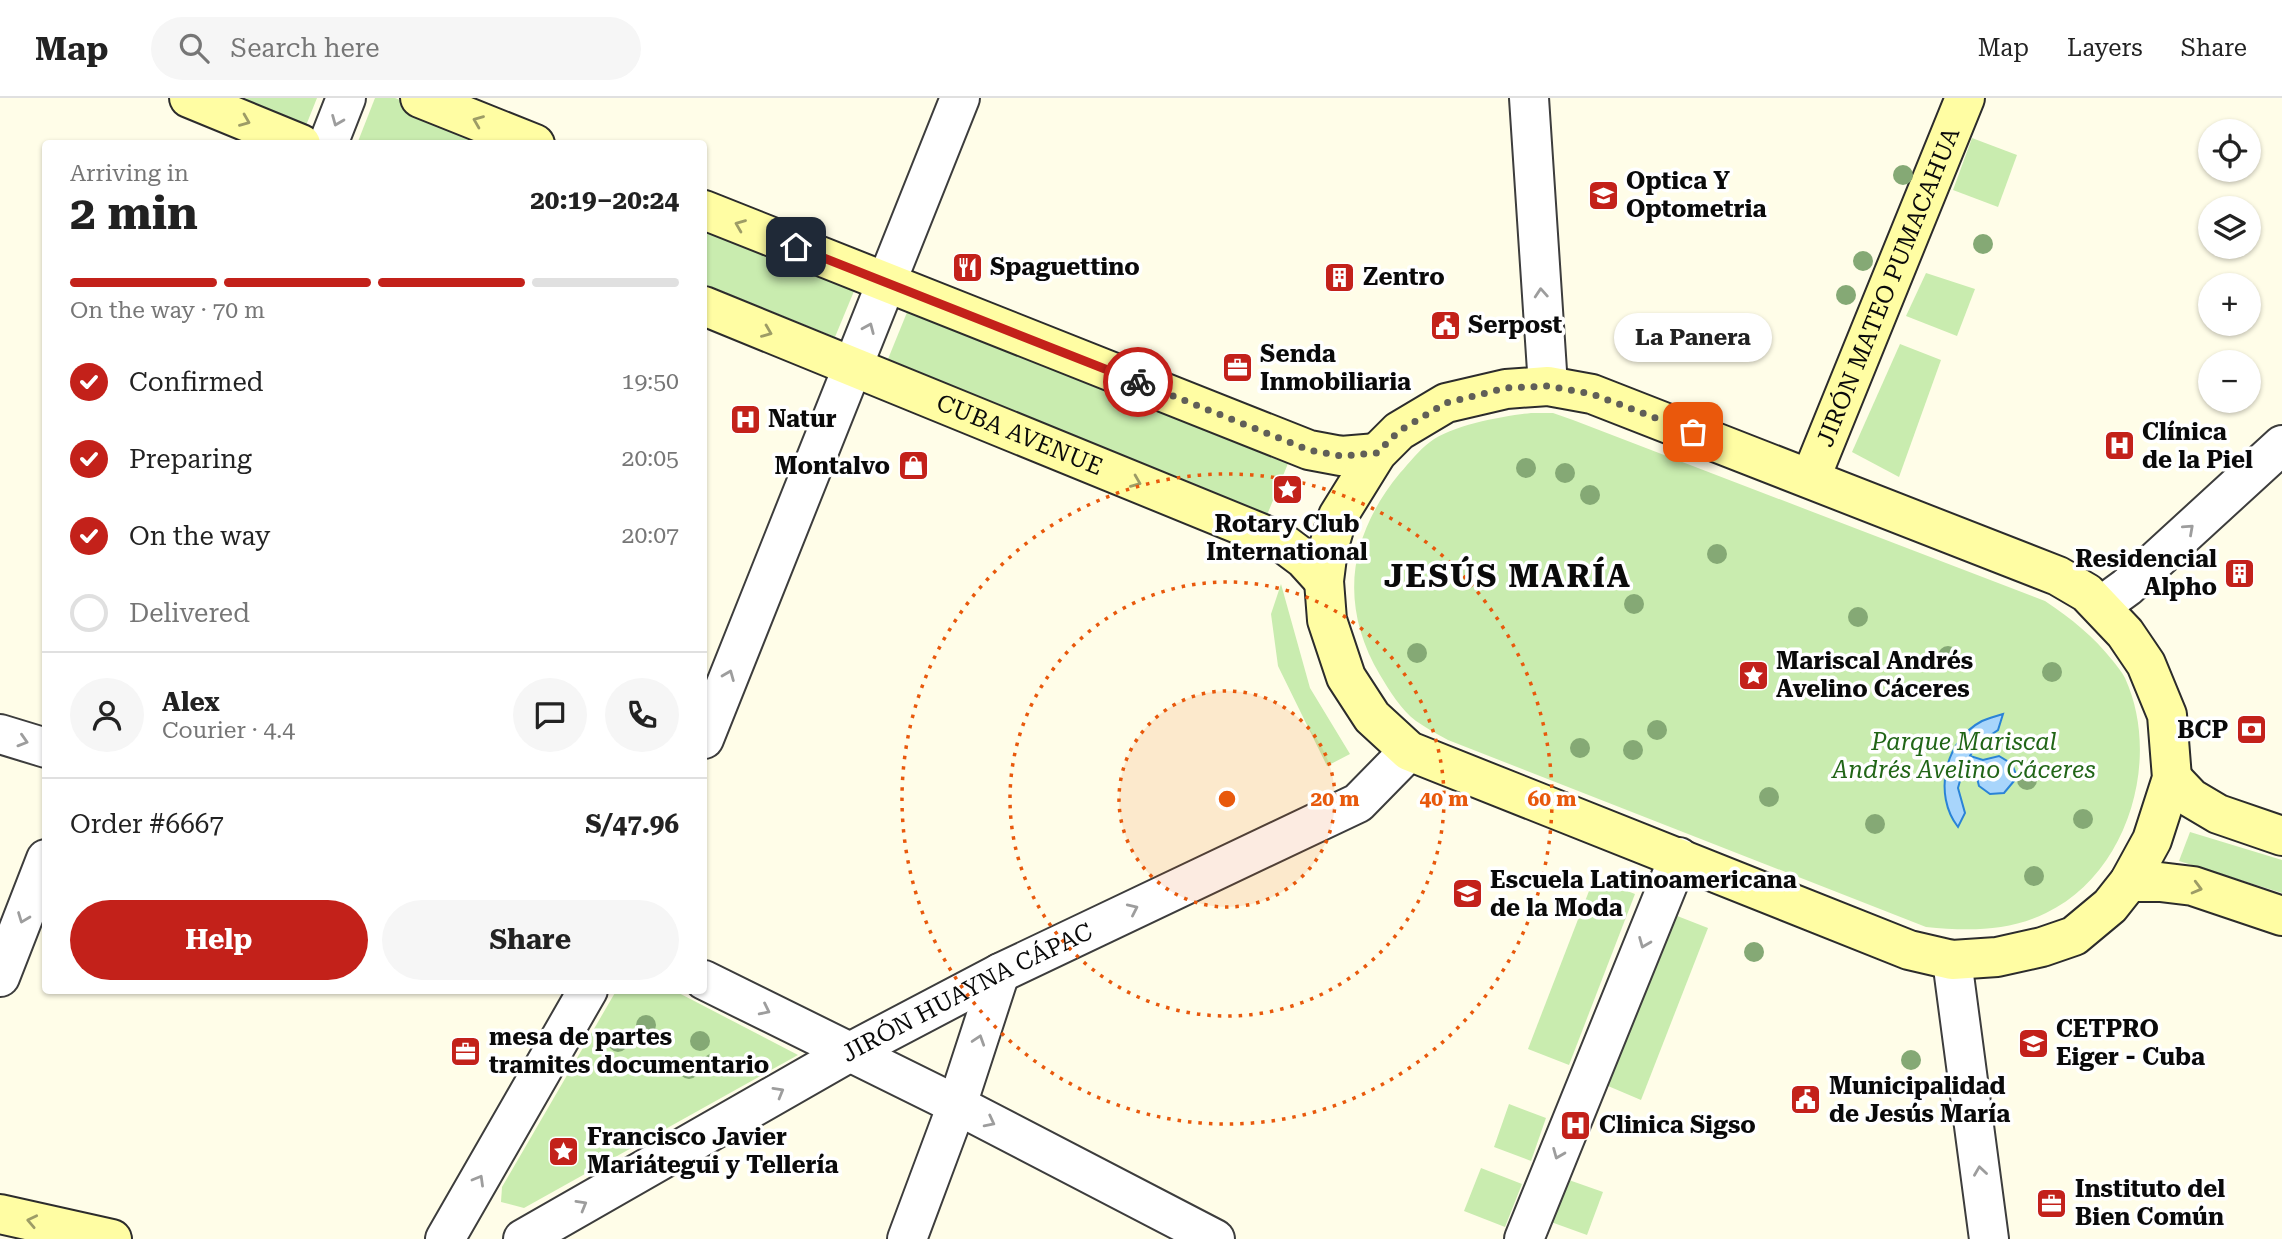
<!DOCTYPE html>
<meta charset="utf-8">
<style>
body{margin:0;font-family:"Roboto Serif",serif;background:#f6f6f6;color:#222;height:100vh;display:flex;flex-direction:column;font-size:26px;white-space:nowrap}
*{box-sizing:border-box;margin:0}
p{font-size:23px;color:#767676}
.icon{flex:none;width:38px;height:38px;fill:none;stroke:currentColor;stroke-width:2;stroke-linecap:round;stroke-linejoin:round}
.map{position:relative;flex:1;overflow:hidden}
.details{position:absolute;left:42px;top:42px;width:665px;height:854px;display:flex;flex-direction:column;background:#fff;border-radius:7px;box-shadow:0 2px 5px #0004}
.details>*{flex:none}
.fabs{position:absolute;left:2198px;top:21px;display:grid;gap:14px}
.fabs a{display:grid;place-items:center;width:63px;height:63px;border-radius:50%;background:#fff;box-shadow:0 2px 5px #0004;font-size:35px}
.pin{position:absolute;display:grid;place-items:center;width:60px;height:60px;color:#fff;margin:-30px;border-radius:14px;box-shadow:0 4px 10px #0006}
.courier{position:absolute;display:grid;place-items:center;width:70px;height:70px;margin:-35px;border:5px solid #c3211a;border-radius:50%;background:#fff;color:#222;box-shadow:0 2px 9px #0007}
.bubble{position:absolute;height:49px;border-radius:24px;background:#fff;box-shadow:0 2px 5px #0004;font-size:23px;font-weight:700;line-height:49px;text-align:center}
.summary em{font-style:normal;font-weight:700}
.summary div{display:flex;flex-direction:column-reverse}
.summary{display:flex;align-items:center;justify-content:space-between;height:119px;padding:0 28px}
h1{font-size:46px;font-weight:700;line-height:52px}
.bar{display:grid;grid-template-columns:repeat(4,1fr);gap:10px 7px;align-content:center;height:84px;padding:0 28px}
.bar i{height:9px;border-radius:5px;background:#e0e0e0}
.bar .active{background:#c3211a}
.bar p{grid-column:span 4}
.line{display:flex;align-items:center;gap:18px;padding:0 28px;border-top:2px solid #e0e0e0}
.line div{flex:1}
.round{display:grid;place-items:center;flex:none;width:74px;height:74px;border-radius:37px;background:#f6f6f6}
ol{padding:0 28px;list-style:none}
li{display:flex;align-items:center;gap:21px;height:77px}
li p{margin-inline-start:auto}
li .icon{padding:7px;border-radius:50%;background:#c3211a;color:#fff;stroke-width:4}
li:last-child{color:#767676}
li i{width:38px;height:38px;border:4px solid #e0e0e0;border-radius:50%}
.primary-button{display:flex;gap:14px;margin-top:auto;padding:14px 28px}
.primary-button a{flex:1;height:80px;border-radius:42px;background:#c3211a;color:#fff;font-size:28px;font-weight:700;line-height:80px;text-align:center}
.primary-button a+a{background:#f6f6f6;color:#222}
header{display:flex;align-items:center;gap:42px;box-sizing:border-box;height:98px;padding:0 35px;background:#fff;border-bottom:2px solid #e0e0e0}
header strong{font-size:33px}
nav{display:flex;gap:38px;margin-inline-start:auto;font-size:24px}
.search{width:490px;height:63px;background:#f6f6f6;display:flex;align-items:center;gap:18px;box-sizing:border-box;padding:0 24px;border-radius:38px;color:#767676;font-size:26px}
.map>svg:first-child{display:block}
.green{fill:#c9ecaf}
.water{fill:#a8d5fb;stroke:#2a83d7;stroke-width:2}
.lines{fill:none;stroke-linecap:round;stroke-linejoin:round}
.street-casing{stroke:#3d3d3d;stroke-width:42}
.secondary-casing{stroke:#2c2c2c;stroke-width:42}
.street{stroke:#fff;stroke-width:38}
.secondary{stroke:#fffda3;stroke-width:38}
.tree{fill:#85a975}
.oneway{stroke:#9d9c66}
.oneway2{stroke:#9d9d9d}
.done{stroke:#605f58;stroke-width:7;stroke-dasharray:0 12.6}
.route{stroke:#c3211a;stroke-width:9}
.ring{fill:none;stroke:#e8590c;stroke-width:3.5;stroke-dasharray:3.5 7}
.labels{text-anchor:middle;stroke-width:7;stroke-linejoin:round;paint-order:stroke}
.poi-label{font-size:24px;font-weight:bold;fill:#0a0a0a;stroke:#fff;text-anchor:start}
.street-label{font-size:24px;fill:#0a0a0a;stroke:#fff}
.park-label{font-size:24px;font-style:italic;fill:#216517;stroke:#fff}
.district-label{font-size:32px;font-weight:bold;letter-spacing:2px;fill:#0a0a0a;stroke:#fff}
.centre{fill:#e8590c;stroke:#fff;stroke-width:3.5}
.ring-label{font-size:21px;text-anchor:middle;font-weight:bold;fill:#e8590c;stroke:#fff;stroke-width:7;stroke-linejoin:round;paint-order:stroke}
</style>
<header>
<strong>Map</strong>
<div class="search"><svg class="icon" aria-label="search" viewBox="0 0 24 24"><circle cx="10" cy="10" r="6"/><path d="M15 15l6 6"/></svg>Search here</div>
<nav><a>Map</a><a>Layers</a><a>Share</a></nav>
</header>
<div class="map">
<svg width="2282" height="1141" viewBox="0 0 2282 1141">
<rect width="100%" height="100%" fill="#fffde8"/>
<!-- green -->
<g class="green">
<path d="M229,0H317L305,30Z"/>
<path d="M375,0H395L508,45L357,46Z"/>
<path d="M1972,40L2017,57L1998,109L1953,92Z"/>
<path d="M704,124L857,186L835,239L704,186Z"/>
<path d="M1926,175L1975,191L1957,238L1906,218Z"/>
<path d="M910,207L1289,363L1267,417L888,261Z"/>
<path d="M1900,246L1941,262L1899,379L1852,354Z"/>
<path d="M1531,315H1553L1573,322L2045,503C2072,521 2093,538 2113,563C2117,568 2122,574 2125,580C2162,661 2128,776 2046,815C2007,834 1967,833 1926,829L1448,642C1437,636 1426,630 1416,623C1401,612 1389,592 1380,577C1338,506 1349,437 1400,375C1409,365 1419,352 1430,344C1452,327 1504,318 1531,315Z"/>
<path d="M1281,486L1310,590L1350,656L1327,668L1278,568L1271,516Z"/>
<path d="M2190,734L2282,762V795L2179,763Z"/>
<path d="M1594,780L1635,796L1569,967L1528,951Z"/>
<path d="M1667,814L1708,830L1641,1002L1601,985Z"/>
<path d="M616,893H675L798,957L524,1110L501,1104L502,1089Z"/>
<path d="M1509,1006L1546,1020L1531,1063L1494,1049Z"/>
<path d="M1481,1070L1522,1086L1505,1129L1464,1113Z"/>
<path d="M1566,1081L1603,1094L1587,1137L1551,1124Z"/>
</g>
<!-- water -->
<path class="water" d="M2003,616L1998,632L1976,647L1970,658L1983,662L1999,658L2012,666L2015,674L2014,683L2004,695L1990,696L1979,688L1976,676L1963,672L1958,690L1965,715L1958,729C1933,697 1944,643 1982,623C1989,620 1996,618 2003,616Z"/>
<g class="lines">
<defs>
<g id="street">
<path d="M1529,0L1548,288"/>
<path d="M328,46L346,0"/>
<path d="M2101,508L2127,489L2282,347"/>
<path d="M0,636L46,650"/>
<path d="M704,641L960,0"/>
<path d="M1952,862L1989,1141"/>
<path d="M0,879L46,761"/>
<path d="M704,882L957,1007L1215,1141"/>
<path d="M445,1141L588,892"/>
<path id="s1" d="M523,1141L850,954L1000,875L1358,705L1409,653"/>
<path d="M907,1141L957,1007L1000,875"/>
<path d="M1524,1141L1679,759"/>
</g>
<g id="secondary">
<path d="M189,0L301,46"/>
<path d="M420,0L535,46"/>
<path d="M704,112L1309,352L1341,358L1377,355"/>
<path id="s2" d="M704,208L1280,443L1304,461L1324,483"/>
<path d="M1548,288L1592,296L2058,478L2087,495L2125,535L2146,566L2167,617L2172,680L2152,742L2129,784L2110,808L2074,838L2042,849L1997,859L1952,862L1909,852L1409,653L1372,619L1346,579L1327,522L1324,483L1328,451L1338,418L1377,355L1399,333L1446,305L1506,291Z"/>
<path id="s3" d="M1811,379L1965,0"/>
<path d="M2172,680L2191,700L2218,716L2282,738"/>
<path d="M2129,784H2160L2193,788L2282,818"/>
<path d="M0,1116L112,1141"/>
</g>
</defs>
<!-- street casing -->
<use href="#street" class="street-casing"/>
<!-- secondary casing -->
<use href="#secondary" class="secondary-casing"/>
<!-- street -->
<use href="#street" class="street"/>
<!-- secondary -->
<use href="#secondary" class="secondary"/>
</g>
<!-- trees -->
<g class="tree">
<circle cx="1903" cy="77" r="10"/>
<circle cx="1983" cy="146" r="10"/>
<circle cx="1863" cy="163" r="10"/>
<circle cx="1846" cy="197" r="10"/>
<circle cx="1526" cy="370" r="10"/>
<circle cx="1565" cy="375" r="10"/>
<circle cx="1590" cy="397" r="10"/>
<circle cx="1717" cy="456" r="10"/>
<circle cx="1634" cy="506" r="10"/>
<circle cx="1858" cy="519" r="10"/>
<circle cx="1417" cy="555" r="10"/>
<circle cx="1948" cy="558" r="10"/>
<circle cx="2052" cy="574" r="10"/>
<circle cx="1657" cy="632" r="10"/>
<circle cx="1580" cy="650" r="10"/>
<circle cx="1633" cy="652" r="10"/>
<circle cx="2027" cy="682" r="10"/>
<circle cx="1769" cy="699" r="10"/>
<circle cx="2083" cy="721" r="10"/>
<circle cx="1875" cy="726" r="10"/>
<circle cx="2034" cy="778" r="10"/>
<circle cx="1754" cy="854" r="10"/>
<circle cx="646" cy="927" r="10"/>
<circle cx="700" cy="943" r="10"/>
<circle cx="618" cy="944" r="10"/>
<circle cx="1911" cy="962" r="10"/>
<circle cx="712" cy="966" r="10"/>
<circle cx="689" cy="971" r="10"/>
</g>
<!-- one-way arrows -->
<defs><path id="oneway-chevron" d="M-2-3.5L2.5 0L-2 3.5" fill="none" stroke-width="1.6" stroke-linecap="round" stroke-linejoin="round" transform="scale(1.75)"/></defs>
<g class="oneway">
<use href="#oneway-chevron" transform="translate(245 23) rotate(22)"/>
<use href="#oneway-chevron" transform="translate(478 23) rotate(-158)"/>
<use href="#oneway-chevron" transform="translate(740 127) rotate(-158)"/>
<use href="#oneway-chevron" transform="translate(767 234) rotate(22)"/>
<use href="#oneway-chevron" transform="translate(1136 384) rotate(22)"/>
<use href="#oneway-chevron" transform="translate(2197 790) rotate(15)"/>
<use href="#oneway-chevron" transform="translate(32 1123) rotate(-168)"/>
</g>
<g class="oneway2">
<use href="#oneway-chevron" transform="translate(337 23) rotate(112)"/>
<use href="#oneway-chevron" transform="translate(1541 195) rotate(-94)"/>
<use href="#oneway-chevron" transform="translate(869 230) rotate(-67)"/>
<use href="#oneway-chevron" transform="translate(2189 431) rotate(-42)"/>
<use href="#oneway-chevron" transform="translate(729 577) rotate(-68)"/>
<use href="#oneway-chevron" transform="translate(23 643) rotate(17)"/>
<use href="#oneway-chevron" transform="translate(1133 811) rotate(-25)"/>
<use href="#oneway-chevron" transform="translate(23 820) rotate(111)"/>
<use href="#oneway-chevron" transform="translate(1644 845) rotate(112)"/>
<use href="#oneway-chevron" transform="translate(765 912) rotate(26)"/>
<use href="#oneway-chevron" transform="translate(979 942) rotate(-72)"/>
<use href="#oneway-chevron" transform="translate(779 994) rotate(-30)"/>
<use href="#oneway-chevron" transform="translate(990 1024) rotate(27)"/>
<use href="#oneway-chevron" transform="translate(1558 1056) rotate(112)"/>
<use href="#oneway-chevron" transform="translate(1980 1073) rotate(-98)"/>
<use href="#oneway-chevron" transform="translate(479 1082) rotate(-60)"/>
<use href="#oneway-chevron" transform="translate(582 1107) rotate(-30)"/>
</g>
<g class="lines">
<!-- done -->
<path class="done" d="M1138,284L1309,352L1341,358L1377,355L1399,333L1446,305L1506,290L1548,288L1592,296L1693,334"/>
<!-- route -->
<path class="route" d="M796,149L1138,284"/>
</g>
<!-- distance rings -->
<circle cx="1227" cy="701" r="108" fill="#e8590c" fill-opacity=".12"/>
<g class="ring">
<circle cx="1227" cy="701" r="108"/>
<circle cx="1227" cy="701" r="217"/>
<circle cx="1227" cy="701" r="325"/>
</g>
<!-- icons -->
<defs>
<symbol id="school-square" viewBox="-11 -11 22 22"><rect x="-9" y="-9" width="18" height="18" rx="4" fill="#c3211a" stroke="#fff"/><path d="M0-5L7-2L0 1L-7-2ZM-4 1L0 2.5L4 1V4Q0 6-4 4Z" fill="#fff"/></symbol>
<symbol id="restaurant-square" viewBox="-11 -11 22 22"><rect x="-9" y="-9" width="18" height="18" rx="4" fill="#c3211a" stroke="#fff"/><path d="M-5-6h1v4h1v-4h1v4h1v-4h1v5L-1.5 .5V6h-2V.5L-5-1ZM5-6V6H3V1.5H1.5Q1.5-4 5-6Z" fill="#fff"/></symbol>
<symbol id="building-square" viewBox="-11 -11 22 22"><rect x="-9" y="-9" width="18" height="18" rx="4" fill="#c3211a" stroke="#fff"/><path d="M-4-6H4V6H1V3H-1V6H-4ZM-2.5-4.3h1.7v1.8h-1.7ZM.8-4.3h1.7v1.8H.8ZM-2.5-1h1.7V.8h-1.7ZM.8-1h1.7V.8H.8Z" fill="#fff"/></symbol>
<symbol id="civic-square" viewBox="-11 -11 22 22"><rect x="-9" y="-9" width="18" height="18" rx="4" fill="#c3211a" stroke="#fff"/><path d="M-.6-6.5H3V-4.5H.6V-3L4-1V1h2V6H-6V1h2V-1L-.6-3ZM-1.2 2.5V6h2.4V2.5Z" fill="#fff"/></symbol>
<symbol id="office-square" viewBox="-11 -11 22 22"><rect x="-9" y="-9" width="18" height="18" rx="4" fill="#c3211a" stroke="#fff"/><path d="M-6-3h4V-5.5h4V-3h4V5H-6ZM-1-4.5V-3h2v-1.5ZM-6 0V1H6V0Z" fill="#fff"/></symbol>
<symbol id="hospital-square" viewBox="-11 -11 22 22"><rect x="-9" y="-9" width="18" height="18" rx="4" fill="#c3211a" stroke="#fff"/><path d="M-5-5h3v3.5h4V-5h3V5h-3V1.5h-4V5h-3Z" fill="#fff"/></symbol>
<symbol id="shop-square" viewBox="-11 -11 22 22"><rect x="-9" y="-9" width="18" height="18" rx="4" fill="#c3211a" stroke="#fff"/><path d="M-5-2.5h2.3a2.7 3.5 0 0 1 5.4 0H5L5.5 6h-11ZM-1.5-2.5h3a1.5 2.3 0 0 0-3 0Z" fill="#fff"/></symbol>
<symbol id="sight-square" viewBox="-11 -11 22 22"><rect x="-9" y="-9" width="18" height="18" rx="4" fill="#c3211a" stroke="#fff"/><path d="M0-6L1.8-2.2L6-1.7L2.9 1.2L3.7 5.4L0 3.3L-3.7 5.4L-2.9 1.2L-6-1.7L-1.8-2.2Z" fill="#fff"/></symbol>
<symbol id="bank-square" viewBox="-11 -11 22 22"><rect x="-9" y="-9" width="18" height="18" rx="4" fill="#c3211a" stroke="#fff"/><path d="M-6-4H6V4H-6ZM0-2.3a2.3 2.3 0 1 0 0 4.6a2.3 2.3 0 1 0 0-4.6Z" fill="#fff"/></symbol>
<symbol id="university-square" viewBox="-11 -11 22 22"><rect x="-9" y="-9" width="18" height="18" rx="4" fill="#c3211a" stroke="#fff"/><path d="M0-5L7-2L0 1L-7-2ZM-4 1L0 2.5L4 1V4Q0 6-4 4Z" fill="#fff"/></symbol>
</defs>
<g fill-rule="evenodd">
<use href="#school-square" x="1586" y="80" width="35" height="35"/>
<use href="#restaurant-square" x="950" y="152" width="35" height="35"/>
<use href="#building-square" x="1322" y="162" width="35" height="35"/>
<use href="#civic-square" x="1428" y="210" width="35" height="35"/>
<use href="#office-square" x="1220" y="252" width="35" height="35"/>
<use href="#hospital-square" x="728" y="304" width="35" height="35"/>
<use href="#hospital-square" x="2102" y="330" width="35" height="35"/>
<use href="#shop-square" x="896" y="350" width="35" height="35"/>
<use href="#sight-square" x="1270" y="374" width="35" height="35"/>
<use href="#building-square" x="2222" y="458" width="35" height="35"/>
<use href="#sight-square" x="1736" y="560" width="35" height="35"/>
<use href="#bank-square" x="2234" y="614" width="35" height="35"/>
<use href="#university-square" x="1450" y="778" width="35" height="35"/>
<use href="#university-square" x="2016" y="928" width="35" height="35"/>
<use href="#office-square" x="448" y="936" width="35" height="35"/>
<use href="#civic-square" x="1788" y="984" width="35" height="35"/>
<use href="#hospital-square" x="1558" y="1010" width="35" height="35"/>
<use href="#sight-square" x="546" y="1036" width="35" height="35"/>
<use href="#office-square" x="2034" y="1088" width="35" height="35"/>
</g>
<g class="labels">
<!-- poi labels -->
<g class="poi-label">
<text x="1626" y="91">Optica Y<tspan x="1626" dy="28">Optometria</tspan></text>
<text x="990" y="177">Spaguettino</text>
<text x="1363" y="187">Zentro</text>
<text x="1468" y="235">Serpost</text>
<text x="1260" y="264">Senda<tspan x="1260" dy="28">Inmobiliaria</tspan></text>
<text x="768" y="329">Natur</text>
<text x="2142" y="342">Clínica<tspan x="2142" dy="28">de la Piel</tspan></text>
<text x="890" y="376" text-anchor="end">Montalvo</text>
<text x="1287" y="434" text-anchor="middle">Rotary Club<tspan x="1287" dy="28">International</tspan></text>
<text x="2217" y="469" text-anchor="end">Residencial<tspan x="2217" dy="28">Alpho</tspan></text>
<text x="1776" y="571">Mariscal Andrés<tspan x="1776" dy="28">Avelino Cáceres</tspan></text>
<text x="2228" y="640" text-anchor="end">BCP</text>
<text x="1490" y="790">Escuela Latinoamericana<tspan x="1490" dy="28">de la Moda</tspan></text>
<text x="2056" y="939">CETPRO<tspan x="2056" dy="28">Eiger - Cuba</tspan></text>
<text x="489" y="947">mesa de partes<tspan x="489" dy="28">tramites documentario</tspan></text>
<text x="1829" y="996">Municipalidad<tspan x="1829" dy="28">de Jesús María</tspan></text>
<text x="1599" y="1035">Clinica Sigso</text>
<text x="587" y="1047">Francisco Javier<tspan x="587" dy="28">Mariátegui y Tellería</tspan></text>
<text x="2075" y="1099">Instituto del<tspan x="2075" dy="28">Bien Común</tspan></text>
</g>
<!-- street labels -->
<g class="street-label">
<text dy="8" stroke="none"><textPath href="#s3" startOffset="205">JIRÓN MATEO PUMACAHUA</textPath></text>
<text dy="8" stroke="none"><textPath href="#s2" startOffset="341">CUBA AVENUE</textPath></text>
<text dy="8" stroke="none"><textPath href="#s1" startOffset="508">JIRÓN HUAYNA CÁPAC</textPath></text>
</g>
<!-- park labels -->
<g class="park-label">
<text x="1964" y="652">Parque Mariscal<tspan x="1964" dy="28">Andrés Avelino Cáceres</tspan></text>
</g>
<!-- district labels -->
<g class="district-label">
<text x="1508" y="489">JESÚS MARÍA</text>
</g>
</g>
<circle cx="1227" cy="701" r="10" class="centre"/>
<g class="ring-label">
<text x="1335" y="708">20 m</text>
<text x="1444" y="708">40 m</text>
<text x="1552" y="708">60 m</text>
</g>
</svg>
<div class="fabs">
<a><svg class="icon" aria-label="locate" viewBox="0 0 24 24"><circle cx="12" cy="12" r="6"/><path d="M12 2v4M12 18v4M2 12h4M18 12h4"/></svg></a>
<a><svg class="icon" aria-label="layers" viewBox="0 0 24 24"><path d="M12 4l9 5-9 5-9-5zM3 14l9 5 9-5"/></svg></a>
<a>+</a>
<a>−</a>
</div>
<div class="pin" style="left:1693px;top:334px;background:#ea580c"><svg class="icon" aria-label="bag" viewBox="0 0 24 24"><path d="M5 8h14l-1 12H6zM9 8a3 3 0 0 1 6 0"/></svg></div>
<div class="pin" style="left:796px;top:149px;background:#1f2937"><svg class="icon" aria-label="home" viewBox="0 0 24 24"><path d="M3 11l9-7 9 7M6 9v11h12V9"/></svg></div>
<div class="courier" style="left:1138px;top:284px"><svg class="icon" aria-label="bike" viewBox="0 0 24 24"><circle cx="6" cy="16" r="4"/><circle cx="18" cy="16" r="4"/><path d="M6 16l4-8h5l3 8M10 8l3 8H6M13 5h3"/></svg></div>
<div class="bubble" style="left:1614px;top:215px;width:158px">La Panera</div>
<section class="details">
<div class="summary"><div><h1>2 min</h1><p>Arriving in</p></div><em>20:19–20:24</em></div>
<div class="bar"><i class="active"></i><i class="active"></i><i class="active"></i><i></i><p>On the way · 70 m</p></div>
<ol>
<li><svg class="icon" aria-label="check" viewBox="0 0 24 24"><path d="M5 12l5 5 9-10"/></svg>Confirmed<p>19:50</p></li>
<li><svg class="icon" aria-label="check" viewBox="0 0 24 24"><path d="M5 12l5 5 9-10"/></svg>Preparing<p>20:05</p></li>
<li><svg class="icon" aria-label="check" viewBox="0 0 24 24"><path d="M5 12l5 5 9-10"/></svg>On the way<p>20:07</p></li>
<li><i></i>Delivered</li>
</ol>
<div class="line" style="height:126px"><a class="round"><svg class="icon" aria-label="person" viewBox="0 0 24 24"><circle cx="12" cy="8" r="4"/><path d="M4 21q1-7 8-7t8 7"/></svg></a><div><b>Alex</b><p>Courier · 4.4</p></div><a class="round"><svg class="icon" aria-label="chat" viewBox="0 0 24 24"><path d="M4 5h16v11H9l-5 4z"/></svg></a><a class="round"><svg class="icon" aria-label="phone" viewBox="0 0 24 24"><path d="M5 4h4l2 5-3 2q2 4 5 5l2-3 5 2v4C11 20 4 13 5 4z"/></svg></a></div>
<div class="line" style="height:91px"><div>Order #6667</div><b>S/47.96</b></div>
<div class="primary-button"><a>Help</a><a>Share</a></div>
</section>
</div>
